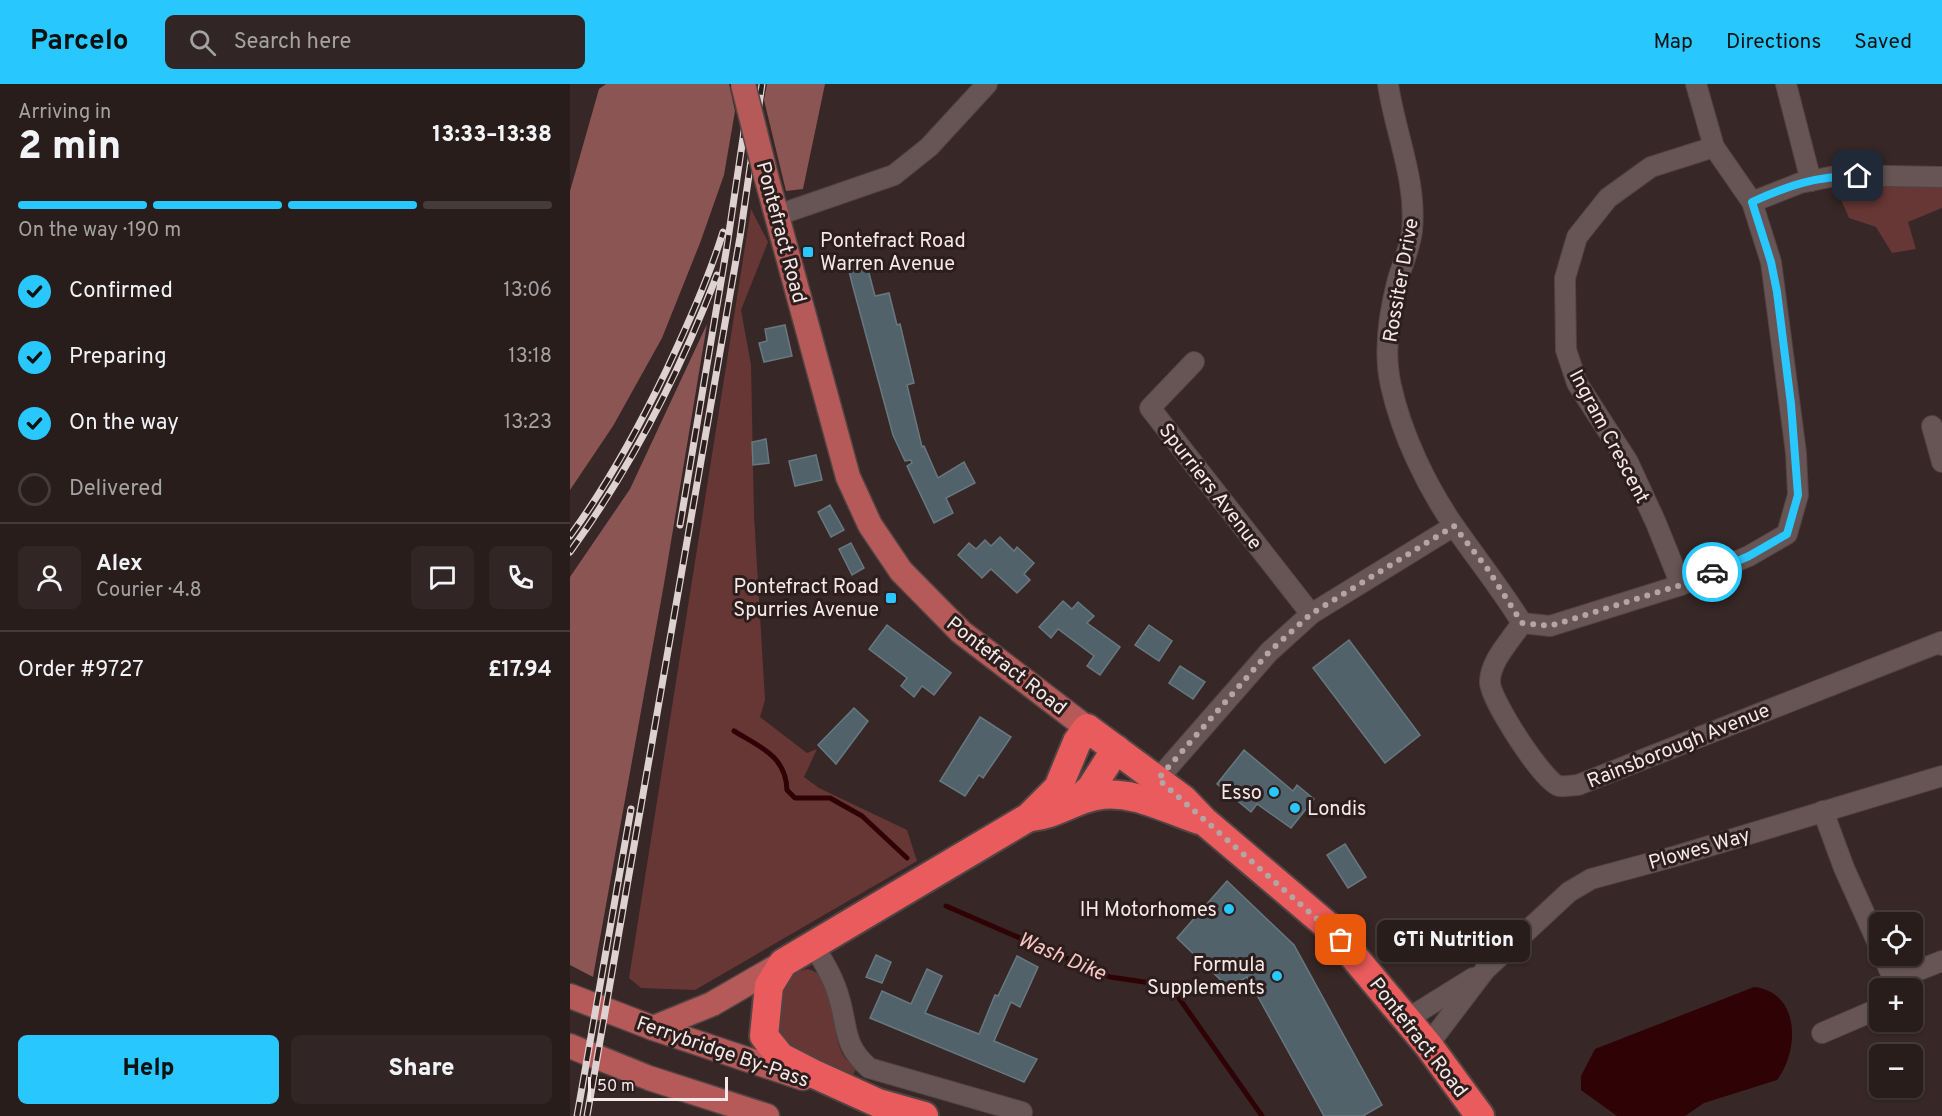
<!DOCTYPE html>
<meta charset="utf-8">
<style>
body{margin:0;font-family:Overpass,sans-serif;background:#312625;color:#f1f3f6;height:100vh;display:flex;flex-direction:column;font-size:22px;white-space:nowrap}
*{box-sizing:border-box;margin:0}
p{font-size:20px;color:#a5a2a3}
.icon{flex:none;width:33px;height:33px;fill:none;stroke:currentColor;stroke-width:2;stroke-linecap:round;stroke-linejoin:round}
.map{position:relative;flex:1;overflow:hidden}
.panel{display:flex;flex-direction:column;background:#291d1c;width:570px}
.panel>*{flex:none}
.fabs{position:absolute;left:1299px;top:828px;display:grid;gap:12px}
.fabs a{display:grid;place-items:center;width:54px;height:54px;border-radius:9px;background:#291d1c;box-shadow:0 2px 4px #0004,0 0 0 2px #453b3b;font-size:30px}
.scale{position:absolute;left:18px;bottom:15px;width:140px;box-sizing:border-box;padding-left:6px;border:3px solid #f4e9e8;border-top:0;font-size:16px;line-height:21px;white-space:nowrap;color:#f4e9e8;-webkit-text-stroke:4px #2c1e1d;paint-order:stroke}
.pin{position:absolute;display:grid;place-items:center;width:51px;height:51px;color:#fff;margin:-26px;border-radius:12px;box-shadow:0 3px 9px #0006}
.courier{position:absolute;display:grid;place-items:center;width:60px;height:60px;margin:-30px;border:4px solid #28c8ff;border-radius:50%;background:#fff;color:#222;box-shadow:0 2px 8px #0007}
.bubble{position:absolute;height:42px;border-radius:9px;background:#291d1c;box-shadow:0 2px 4px #0004,0 0 0 2px #453b3b;font-size:20px;font-weight:800;line-height:42px;text-align:center}
.headline em{font-style:normal;font-weight:800}
.headline div{display:flex;flex-direction:column-reverse}
.headline{display:flex;align-items:center;justify-content:space-between;height:102px;padding:0 18px}
h1{font-size:39px;font-weight:800;line-height:45px}
.bar{display:grid;grid-template-columns:repeat(4,1fr);gap:9px 6px;align-content:center;height:72px;padding:0 18px}
.bar i{height:8px;border-radius:4px;background:#453b3b}
.bar .on{background:#28c8ff}
.bar p{grid-column:span 4}
.line{display:flex;align-items:center;gap:15px;padding:0 18px;border-top:2px solid #453b3b}
.line div{flex:1}
.round{display:grid;place-items:center;flex:none;width:63px;height:63px;border-radius:9px;background:#312625}
ol{padding:0 18px;list-style:none}
li{display:flex;align-items:center;gap:18px;height:66px}
li p{margin-inline-start:auto}
li .icon{padding:6px;border-radius:50%;background:#28c8ff;color:#111;stroke-width:4}
li:last-child{color:#a5a2a3}
li i{width:33px;height:33px;border:3px solid #453b3b;border-radius:50%}
.action{display:flex;gap:12px;margin-top:auto;padding:12px 18px}
.action a{flex:1;height:69px;border-radius:9px;background:#28c8ff;color:#111;font-size:24px;font-weight:800;line-height:69px;text-align:center}
.action a+a{background:#312625;color:#f1f3f6}
header{display:flex;align-items:center;gap:36px;box-sizing:border-box;height:84px;padding:0 30px;background:#28c8ff;color:#111}
header strong{font-size:28px}
nav{display:flex;gap:33px;margin-inline-start:auto;font-size:21px}
.search{width:420px;height:54px;background:#312625;display:flex;align-items:center;gap:15px;box-sizing:border-box;padding:0 21px;border-radius:9px;color:#a5a2a3;font-size:22px}
main{display:flex;flex:1;min-height:0}
.map>svg:first-child{display:block}
.green{fill:#673735}
.forest{fill:#8b5553}
.water{fill:#2f0306}
.lines{fill:none;stroke-linecap:round;stroke-linejoin:round}
.stream{stroke:#2f0306;stroke-width:5}
.building{fill:#52626a;stroke:#67787f;stroke-width:1.5}
.minor-casing{stroke:#514443;stroke-width:22}
.major-casing{stroke:#514443;stroke-width:27}
.highway-casing{stroke:#514443;stroke-width:32}
.minor{stroke:#665554;stroke-width:20}
.major{stroke:#b55959;stroke-width:24}
.highway{stroke:#ea5b5d;stroke-width:28}
.rail-casing{stroke:#ddd2d1;stroke-width:7}
.rail{stroke:#2c1e1d;stroke-width:4.5;stroke-dasharray:14;stroke-linecap:butt}
.major-bridge-casing{stroke:#514443;stroke-width:27;stroke-linecap:butt}
.major-bridge{stroke:#b55959;stroke-width:24}
.done{stroke:#b2a5a4;stroke-width:6;stroke-dasharray:0 10.8}
.route{stroke:#28c8ff;stroke-width:8}
.poi-dot{fill:#28c8ff;stroke:#2c1e1d;stroke-width:2}
.labels{text-anchor:middle;stroke-width:6;stroke-linejoin:round;paint-order:stroke}
.street-label{font-size:20px;fill:#f4e9e8;stroke:#2c1e1d}
.poi-label{font-size:20px;fill:#f4e9e8;stroke:#2c1e1d;text-anchor:end}
.water-label{font-size:21px;font-style:italic;fill:#f9c4c1;stroke:#2c1e1d}
</style>
<header>
<strong>Parcelo</strong>
<div class="search"><svg class="icon" aria-label="search" viewBox="0 0 24 24"><circle cx="10" cy="10" r="6"/><path d="M15 15l6 6"/></svg>Search here</div>
<nav><a>Map</a><a>Directions</a><a>Saved</a></nav>
</header>
<main>
<section class="panel">
<div class="headline"><div><h1>2 min</h1><p>Arriving in</p></div><em>13:33–13:38</em></div>
<div class="bar"><i class="on"></i><i class="on"></i><i class="on"></i><i></i><p>On the way · 190 m</p></div>
<ol>
<li><svg class="icon" aria-label="check" viewBox="0 0 24 24"><path d="M5 12l5 5 9-10"/></svg>Confirmed<p>13:06</p></li>
<li><svg class="icon" aria-label="check" viewBox="0 0 24 24"><path d="M5 12l5 5 9-10"/></svg>Preparing<p>13:18</p></li>
<li><svg class="icon" aria-label="check" viewBox="0 0 24 24"><path d="M5 12l5 5 9-10"/></svg>On the way<p>13:23</p></li>
<li><i></i>Delivered</li>
</ol>
<div class="line" style="height:108px"><a class="round"><svg class="icon" aria-label="person" viewBox="0 0 24 24"><circle cx="12" cy="8" r="4"/><path d="M4 21q1-7 8-7t8 7"/></svg></a><div><b>Alex</b><p>Courier · 4.8</p></div><a class="round"><svg class="icon" aria-label="chat" viewBox="0 0 24 24"><path d="M4 5h16v11H9l-5 4z"/></svg></a><a class="round"><svg class="icon" aria-label="phone" viewBox="0 0 24 24"><path d="M5 4h4l2 5-3 2q2 4 5 5l2-3 5 2v4C11 20 4 13 5 4z"/></svg></a></div>
<div class="line" style="height:78px"><div>Order #9727</div><b>£17.94</b></div>
<div class="action"><a>Help</a><a>Share</a></div>
</section>
<div class="map">
<svg width="1372" height="1032" viewBox="0 0 1372 1032">
<rect width="100%" height="100%" fill="#372726"/>
<!-- green -->
<g class="green">
<path d="M1283,96L1372,98V124L1338,138L1346,165L1322,169L1306,143L1279,134L1265,102Z"/>
<path d="M181,125L198,158L171,226L181,281L184,431L195,616L190,633L237,669L247,665L234,693L249,704L337,746L347,777L125,906L71,904L59,894Z"/>
<path d="M237,885C272,892 258,945 273,971C276,976 282,981 286,985L281,995L228,974L204,947L212,899L224,889Z"/>
</g>
<!-- forest -->
<g class="forest">
<path d="M36,0H159L165,27L154,91L130,159L92,254L43,342L0,406V107L29,5Z"/>
<path d="M197,0H255L233,105L216,107L194,16Z"/>
<path d="M137,240L94,500L23,893L0,881V493L60,405Z"/>
</g>
<!-- water -->
<path class="water" d="M1184,903C1230,908 1230,966 1207,996L1134,1019L1115,1032H1047L1011,1006V992L1025,965Z"/>
<g class="lines">
<!-- stream -->
<g class="stream">
<path d="M164,647C190,663 216,672 217,706L225,714H260L292,732L337,774"/>
<path d="M376,822L540,893L581,899L604,907L692,1032"/>
</g>
</g>
<!-- building -->
<g class="building">
<path d="M295,174L305,212L319,209L327,241L330,240L344,299L337,301L352,363L354,362L368,394L394,378L405,399L376,414L383,429L364,439L337,382L342,379L341,376L335,377L323,351L283,203L277,179Z"/>
<path d="M215,241L222,272L194,278L189,259L197,257L195,245Z"/>
<path d="M196,355L199,379L183,381L182,358Z"/>
<path d="M246,371L252,396L225,402L219,377Z"/>
<path d="M260,421L274,446L261,453L248,428Z"/>
<path d="M430,453L444,467L447,463L464,479L454,490L460,496L447,509L421,485L412,494L388,471L399,459L406,465L415,456L421,462Z"/>
<path d="M281,459L294,484L282,491L269,465Z"/>
<path d="M493,517L502,525L508,518L524,532L517,539L550,563L530,591L517,582L524,572L488,545L481,554L469,543Z"/>
<path d="M317,541L381,589L364,611L352,602L344,613L331,602L337,594L299,565Z"/>
<path d="M579,541L602,557L589,577L565,561Z"/>
<path d="M779,556L850,651L815,679L743,584Z"/>
<path d="M610,582L635,598L623,615L599,599Z"/>
<path d="M284,624L298,637L266,680L248,661Z"/>
<path d="M410,633L441,653L413,694L409,691L395,712L370,697Z"/>
<path d="M674,666L723,707L727,701L744,715L721,744L687,720L681,728L647,700Z"/>
<path d="M775,760L796,793L778,804L757,771Z"/>
<path d="M657,797L724,861L812,1021L793,1032H754L677,893L658,903L607,854Z"/>
<path d="M306,871L321,878L312,899L296,893Z"/>
<path d="M447,872L468,883L450,923L441,918L424,957L467,975L454,998L300,934L312,907L341,920L357,885L372,892L355,929L409,950L425,911L428,912Z"/>
</g>
<g class="lines">
<defs>
<g id="minor">
<path d="M818,0C825,49 847,96 842,147C840,163 833,179 828,195C819,229 813,267 821,302C832,351 856,401 884,442C907,475 931,505 952,539"/>
<path d="M1216,0L1241,97"/>
<path d="M1182,118L1230,99L1270,91L1372,93"/>
<path d="M208,131L324,91L359,63L417,0"/>
<path d="M624,278L580,324L741,530"/>
<path d="M1362,342L1372,378"/>
<path d="M1111,501L1086,439L1058,378L1007,299L996,266L995,194L1007,153L1038,114L1081,83L1144,63"/>
<path d="M952,539L980,542L1111,501L1179,472L1217,450L1228,411L1226,369L1201,178L1182,118L1144,63L1126,0"/>
<path d="M952,539C941,556 919,578 920,599C921,616 973,698 989,702C994,703 1002,701 1008,701L1371,558L1372,561"/>
<path d="M588,695L699,568L741,530L884,442"/>
<path d="M1253,727L1274,784L1310,864"/>
<path d="M244,862C255,880 265,897 270,917C278,947 274,962 299,984L452,1028"/>
<path d="M1313,872L1324,896L1372,877"/>
<path d="M837,935L903,894"/>
<path d="M1252,949L1310,924"/>
<path d="M858,961L915,886L999,808L1021,795L1106,772L1372,692"/>
</g>
<g id="major">
<path d="M196,92L278,393L300,441L331,487L391,548L517,644"/>
<path d="M0,912L83,944L233,994"/>
<path d="M83,944L142,920L213,879"/>
<path d="M0,962L79,994L197,1032"/>
</g>
<g id="highway">
<path d="M506,718L521,704L546,665"/>
<path d="M461,733C485,731 503,716 526,712C561,705 596,725 629,736"/>
<path d="M354,1032L308,1019L242,989L211,973L194,952L199,902L213,879L459,733L488,704L507,658L517,644L613,715L634,737L759,843L858,961L910,1032"/>
</g>
</defs>
<!-- minor casing -->
<use href="#minor" class="minor-casing"/>
<!-- major casing -->
<use href="#major" class="major-casing"/>
<!-- highway casing -->
<use href="#highway" class="highway-casing"/>
<!-- minor -->
<use href="#minor" class="minor"/>
<!-- major -->
<use href="#major" class="major"/>
<!-- highway -->
<use href="#highway" class="highway"/>
<defs>
<g id="rail">
<path d="M110,441L157,162L181,0"/>
<path d="M0,452C38,400 68,345 96,287C117,242 138,196 153,148"/>
<path d="M0,468C62,382 109,290 147,191"/>
<path d="M7,1032L61,725"/>
<path d="M17,1032L170,153L192,0"/>
</g>
</defs>
<!-- rail casing -->
<use href="#rail" class="rail-casing"/>
<!-- rail -->
<use href="#rail" class="rail"/>
<defs>
<path id="major-bridge" d="M173,0L196,92"/>
</defs>
<!-- major-bridge casing -->
<use href="#major-bridge" class="major-bridge-casing"/>
<!-- major-bridge -->
<use href="#major-bridge" class="major-bridge"/>
</g>
<g class="lines">
<!-- done -->
<path class="done" d="M771,856L588,695L699,568L741,530L884,442L917,484L952,539L980,542L1111,501L1142,488"/>
<!-- route -->
<path class="route" d="M1142,488L1179,472L1217,450L1228,411L1221,320L1207,208L1201,178L1182,118C1216,102 1250,91 1288,92"/>
</g>
<!-- markers -->
<g class="poi-dot">
<rect x="232" y="162" width="12" height="12" rx="3"/>
<rect x="315" y="508" width="12" height="12" rx="3"/>
<circle cx="704" cy="708" r="6"/>
<circle cx="725" cy="724" r="6"/>
<circle cx="659" cy="825" r="6"/>
<circle cx="707" cy="892" r="6"/>
</g>
<g class="labels">
<!-- street labels -->
<g class="street-label">
<text transform="translate(212 148) rotate(75)" y="7">Pontefract Road</text>
<text transform="translate(830 196) rotate(-80)" y="7">Rossiter Drive</text>
<text transform="translate(1040 352) rotate(62)" y="7">Ingram Crescent</text>
<text transform="translate(641 402) rotate(52)" y="7">Spurriers Avenue</text>
<text transform="translate(437 581) rotate(38)" y="7">Pontefract Road</text>
<text transform="translate(1108 661) rotate(-22)" y="7">Rainsborough Avenue</text>
<text transform="translate(1129 764) rotate(-16)" y="7">Plowes Way</text>
<text transform="translate(849 953) rotate(52)" y="7">Pontefract Road</text>
<text transform="translate(153 967) rotate(19)" y="7">Ferrybridge By-Pass</text>
</g>
<!-- poi labels -->
<g class="poi-label">
<text x="250" y="163" text-anchor="start">Pontefract Road<tspan x="250" dy="23">Warren Avenue</tspan></text>
<text x="309" y="509">Pontefract Road<tspan x="309" dy="23">Spurries Avenue</tspan></text>
<text x="692" y="715">Esso</text>
<text x="737" y="731" text-anchor="start">Londis</text>
<text x="647" y="832">IH Motorhomes</text>
<text x="695" y="887">Formula<tspan x="695" dy="23">Supplements</tspan></text>
</g>
<!-- water labels -->
<g class="water-label">
<text transform="translate(492 872) rotate(23)" y="7">Wash Dike</text>
</g>
</g>
</svg>
<div class="fabs">
<a><svg class="icon" aria-label="locate" viewBox="0 0 24 24"><circle cx="12" cy="12" r="6"/><path d="M12 2v4M12 18v4M2 12h4M18 12h4"/></svg></a>
<a>+</a>
<a>−</a>
</div>
<div class="scale">50 m</div>
<div class="pin" style="left:771px;top:856px;background:#ea580c"><svg class="icon" aria-label="bag" viewBox="0 0 24 24"><path d="M5 8h14l-1 12H6zM9 8a3 3 0 0 1 6 0"/></svg></div>
<div class="pin" style="left:1288px;top:92px;background:#1f2937"><svg class="icon" aria-label="home" viewBox="0 0 24 24"><path d="M3 11l9-7 9 7M6 9v11h12V9"/></svg></div>
<div class="courier" style="left:1142px;top:488px"><svg class="icon" aria-label="car" viewBox="0 0 24 24"><path d="M5 17H2v-5l4-1 3-4h7l3 4 3 1v5h-3M9 17h6M6 11h13"/><circle cx="7" cy="17" r="2"/><circle cx="17" cy="17" r="2"/></svg></div>
<div class="bubble" style="left:807px;top:836px;width:153px">GTi Nutrition</div>
</div>
</main>
